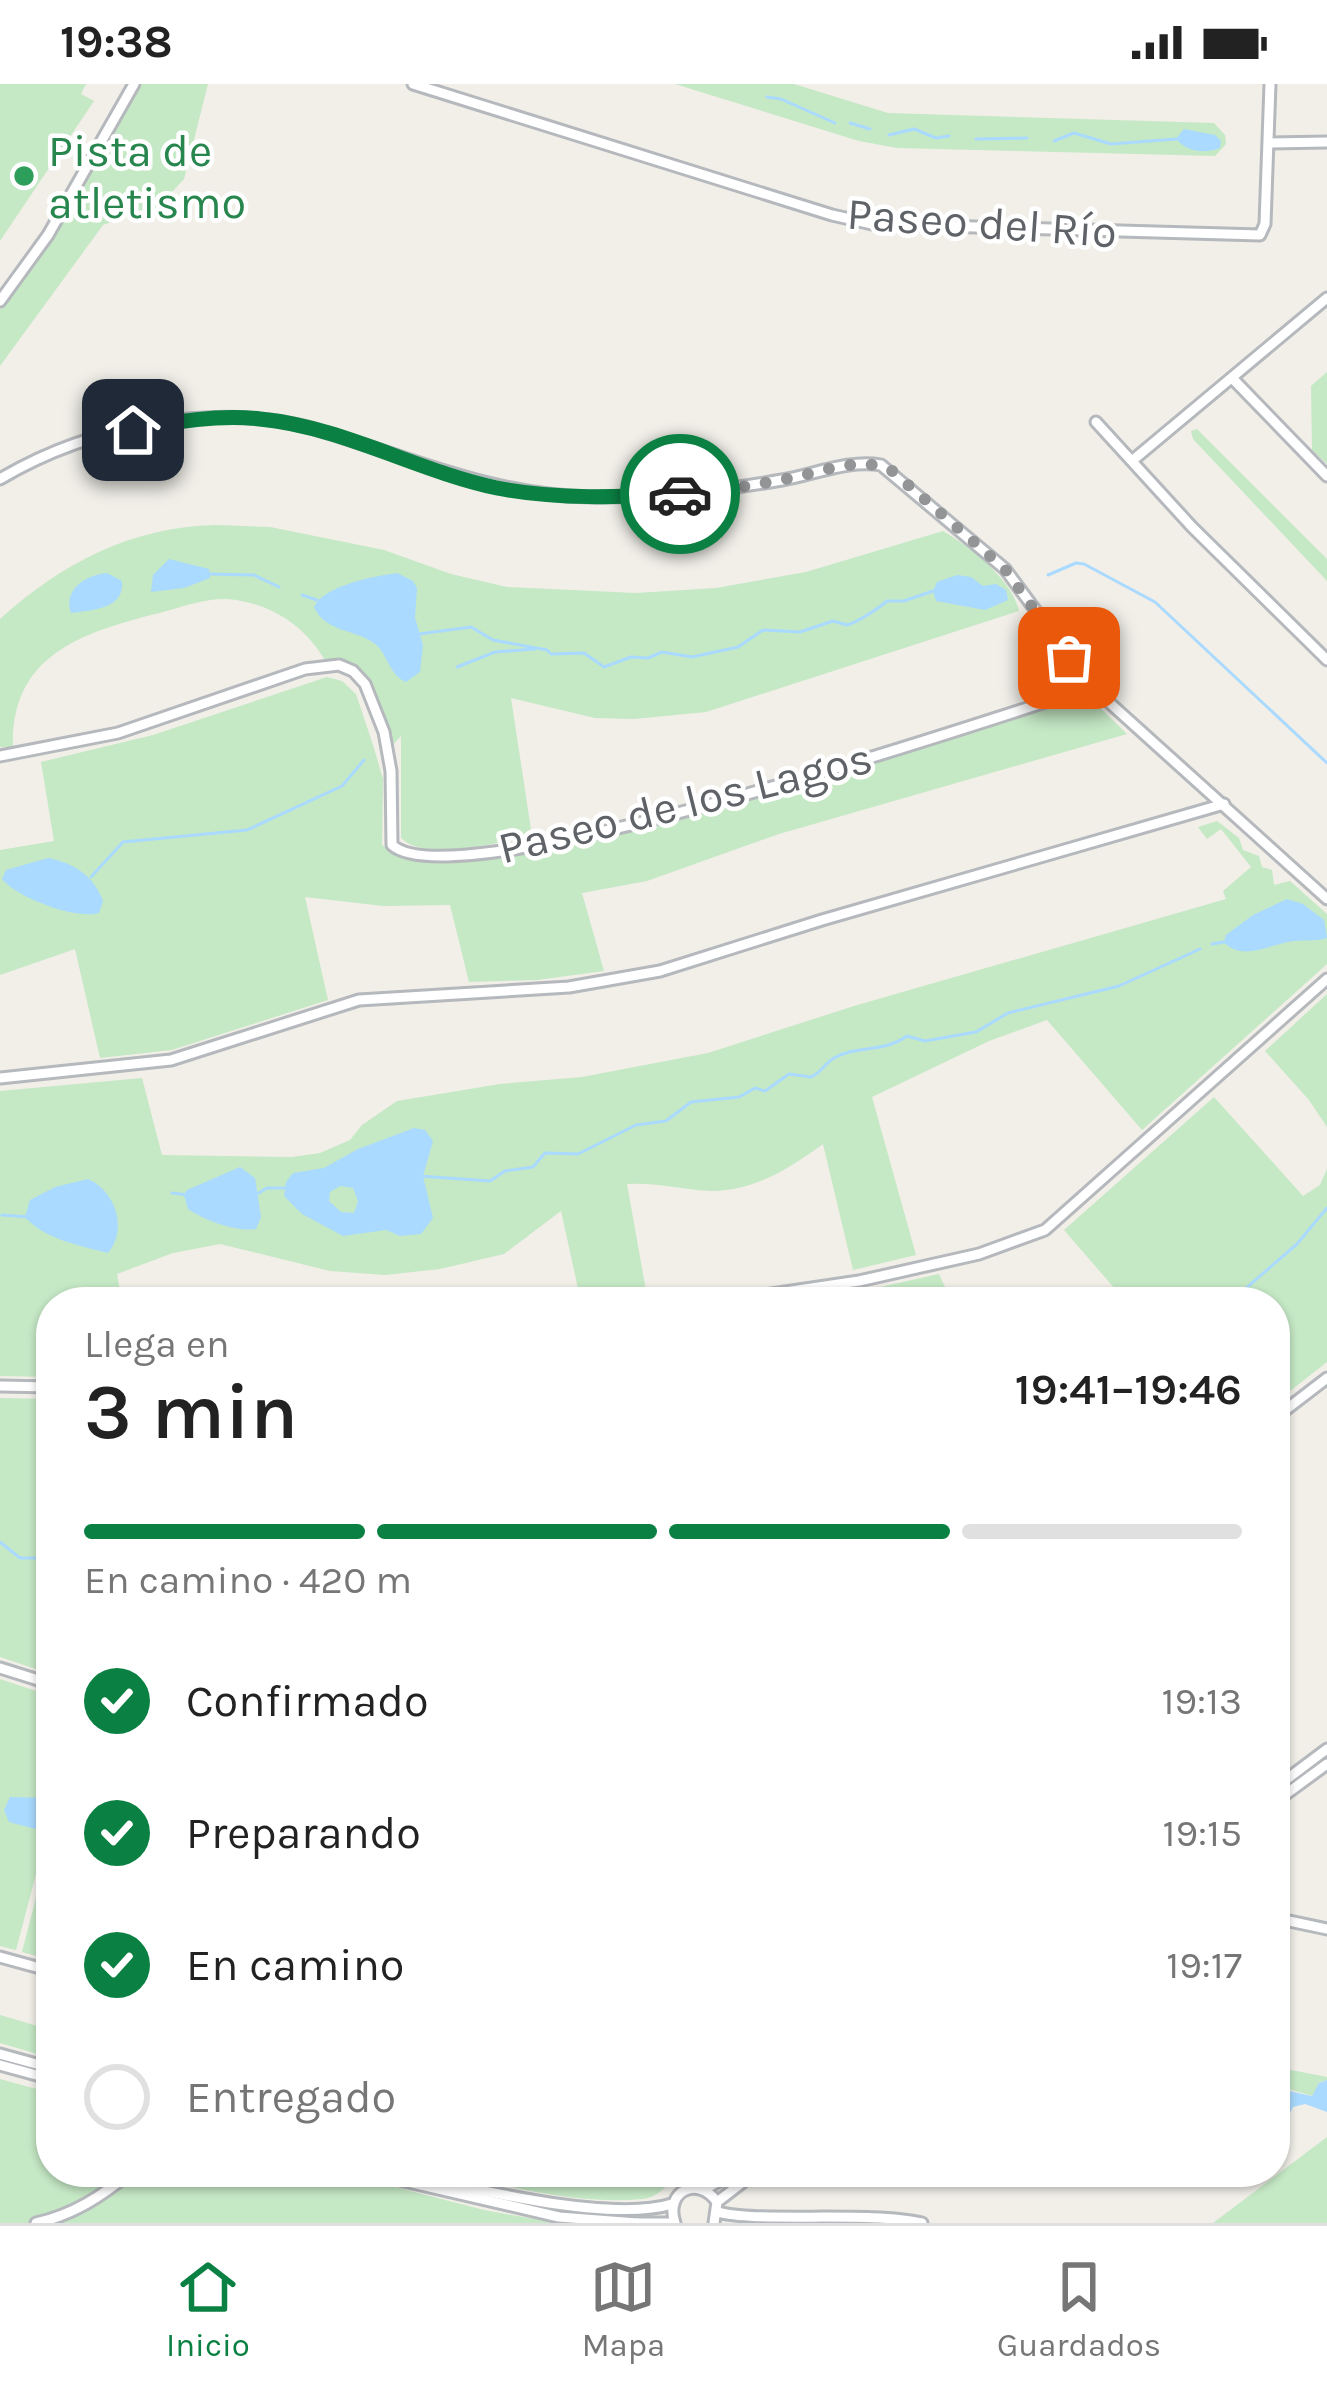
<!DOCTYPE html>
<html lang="es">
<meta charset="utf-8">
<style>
body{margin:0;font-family:Karla,sans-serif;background:#f2f2f2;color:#222;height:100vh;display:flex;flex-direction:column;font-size:45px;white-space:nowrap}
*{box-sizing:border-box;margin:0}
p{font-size:39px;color:#767676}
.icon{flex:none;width:66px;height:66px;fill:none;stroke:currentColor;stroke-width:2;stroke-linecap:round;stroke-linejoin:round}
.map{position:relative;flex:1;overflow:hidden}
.panel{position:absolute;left:36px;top:1203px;width:1254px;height:900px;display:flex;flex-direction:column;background:#fff;border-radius:48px;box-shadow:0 3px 9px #0004}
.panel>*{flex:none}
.pin{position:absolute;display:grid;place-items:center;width:102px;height:102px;color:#fff;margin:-51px;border-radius:24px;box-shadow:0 6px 18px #0006}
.courier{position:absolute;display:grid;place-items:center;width:120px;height:120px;margin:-60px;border:9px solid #0b8043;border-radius:50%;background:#fff;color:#222;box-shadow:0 3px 15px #0007}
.head em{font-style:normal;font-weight:600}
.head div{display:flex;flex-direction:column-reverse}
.head{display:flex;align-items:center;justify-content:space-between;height:204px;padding:0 48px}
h1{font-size:78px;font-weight:600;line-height:90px}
.bar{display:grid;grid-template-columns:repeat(4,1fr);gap:18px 12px;align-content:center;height:144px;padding:0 48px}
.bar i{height:15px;border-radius:9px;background:#e0e0e0}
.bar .current{background:#0b8043}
.bar p{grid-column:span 4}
ol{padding:0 48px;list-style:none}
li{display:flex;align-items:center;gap:36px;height:132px}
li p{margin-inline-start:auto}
li .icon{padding:12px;border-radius:50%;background:#0b8043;color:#fff;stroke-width:4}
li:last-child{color:#767676}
li i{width:66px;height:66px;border:6px solid #e0e0e0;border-radius:50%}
.status{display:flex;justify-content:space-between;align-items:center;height:84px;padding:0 60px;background:#fff;direction:ltr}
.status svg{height:33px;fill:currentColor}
.tab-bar{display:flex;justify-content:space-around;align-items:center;height:168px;border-top:3px solid #e0e0e0;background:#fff;font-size:33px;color:#767676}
.tab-bar a{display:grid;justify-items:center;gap:6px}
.tab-bar .current{color:#0b8043}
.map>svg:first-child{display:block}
.green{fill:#c5e8c5}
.water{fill:#aadaff;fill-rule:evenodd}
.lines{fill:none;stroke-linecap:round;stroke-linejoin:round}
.stream{stroke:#aadaff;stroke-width:3}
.street-casing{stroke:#b5b8bc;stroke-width:15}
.street{stroke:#fff;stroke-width:9}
.done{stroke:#929495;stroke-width:12;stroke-dasharray:0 21.6}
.route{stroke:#0b8043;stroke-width:15}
.leisure-dot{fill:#2e9e5b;stroke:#fff;stroke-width:4.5}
.labels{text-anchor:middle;stroke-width:9;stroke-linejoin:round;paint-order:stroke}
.leisure-label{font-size:45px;fill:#27864d;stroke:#fff;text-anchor:start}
.street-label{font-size:45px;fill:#5f6368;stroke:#fff}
</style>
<div class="status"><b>19:38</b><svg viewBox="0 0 49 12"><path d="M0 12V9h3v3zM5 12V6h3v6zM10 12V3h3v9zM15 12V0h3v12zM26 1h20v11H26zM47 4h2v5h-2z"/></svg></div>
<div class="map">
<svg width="1327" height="2139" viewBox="0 0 1327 2139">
<rect width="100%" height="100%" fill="#f1efe8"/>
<!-- green -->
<g class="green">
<path d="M0,0H86L81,10L94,17L0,157Z"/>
<path d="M138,0H208L184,95L160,121L103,141L0,282V225L51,158Z"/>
<path d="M675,0H794L888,29L1214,39L1225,51L1226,60L1215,72L897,64L859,57Z"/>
<path d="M1327,288V380L1312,366L1311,302Z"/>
<path d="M1197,345L1327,475V497L1193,355L1191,347Z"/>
<path d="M216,441L270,443L384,466L451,490L507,503L636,509L716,504L806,488L943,447C970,463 1012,495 1019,527L706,628L634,635L595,634L511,614L532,752C500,758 425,778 401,754V652L391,663C380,625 372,579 325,576C305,543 275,522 236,516C212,512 186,522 163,528C88,547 10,568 13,663H0V535C62,479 131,443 216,441Z"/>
<path d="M327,593L342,597L356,610L373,661L383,695L382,761C433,792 497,771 552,761L1085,609L1127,650L779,750L647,797L582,809L604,887L537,896L469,898L450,821L383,822L305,813L328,916L172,966L100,974L75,865L0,891V766L54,757L41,678L153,651Z"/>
<path d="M1217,737L1239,754L1243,766L1259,772L1262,783L1272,786L1274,801L1290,797L1327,830V880L1142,1046L1047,936L989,957L872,1013L916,1171L853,1186L823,1060C790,1084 754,1107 712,1107C683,1106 656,1098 627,1100L647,1212L581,1218L561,1127L504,1170L440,1185L385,1191L330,1187L220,1160L173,1169L117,1190L122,1218H51V1293L0,1292V1007L142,994L162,1071L292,1073L320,1069L350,1056L362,1041L397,1017L500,1000L582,993L708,969L854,922L1226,815L1223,807L1251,783L1221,745L1207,755L1198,743Z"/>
<path d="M1327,910V1043L1309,1016L1265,967Z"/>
<path d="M1214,1013L1303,1112L1320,1101L1327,1085V1278L1275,1319V1218H1105L1116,1206L1064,1146Z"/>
<path d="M939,1190L952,1218H853V1209Z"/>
<path d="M0,1314L51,1315V1590L0,1573Z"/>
<path d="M0,1595L51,1612V1876L22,1868L47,1771H41L16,1866L0,1862Z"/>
<path d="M0,1931L51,1946V1974L0,1959Z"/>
<path d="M1281,1984L1327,1993V1996L1319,1999L1313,2012L1281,2003L1278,1988Z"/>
<path d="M0,1995L51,2009V2088H337L484,2126L557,2139H0Z"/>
<path d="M1327,2053V2139H1213Z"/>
<path d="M447,2088H718C705,2090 693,2088 681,2093C665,2100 659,2114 642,2115C576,2121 510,2103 447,2088Z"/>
</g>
<!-- water -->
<g class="water">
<path d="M1184,45L1215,51L1221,57L1220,64C1203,70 1188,68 1176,55Z"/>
<path d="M169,475L209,485L210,494L184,504L151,508L153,491Z"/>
<path d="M107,489L122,497C125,525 92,526 71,529C63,505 86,491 107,489Z"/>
<path d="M397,489L413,497L417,504L415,534L423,561L420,588L406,598C388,590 389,571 374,559C354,545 325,548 314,523C323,502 374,492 397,489Z"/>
<path d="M957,491L971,493L983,502L996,500L1006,506L1008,516L985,526L936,517L933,507L937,498Z"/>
<path d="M48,774C74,779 94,792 103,817L99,829C77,836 17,814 2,795L6,786Z"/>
<path d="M1287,815L1303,820L1324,836L1327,854C1314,858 1301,855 1288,858C1267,862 1241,877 1224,858L1226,851L1253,831Z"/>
<path d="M414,1044L425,1046L433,1057L423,1092L433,1134L421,1150L400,1152L386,1146L343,1152L302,1130L284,1112L286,1098L293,1089L324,1084L358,1065ZM340,1102L353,1104L358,1117L354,1129L341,1128L329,1117L330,1108Z"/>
<path d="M240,1083L255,1094L261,1133L256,1145C236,1148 206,1137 188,1125L184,1111L187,1106Z"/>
<path d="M88,1095C116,1107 128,1146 108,1169C81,1162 44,1155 25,1133L30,1116L55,1103Z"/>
<path d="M10,1713L51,1714V1749L9,1738L4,1726Z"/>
<path d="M1327,1996V2028L1305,2020L1293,2023L1290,2029H1275V2004L1312,2012L1319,1999Z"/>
</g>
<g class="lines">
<!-- stream -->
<g class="stream">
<path d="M767,13L781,15L835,39"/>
<path d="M850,39L870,45"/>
<path d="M889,51L914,45L936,54L949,52"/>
<path d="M976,55L1027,54"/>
<path d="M1054,57L1074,49L1111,60L1176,55"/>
<path d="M207,490L254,491L279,503"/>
<path d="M1048,491L1076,479L1084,480L1155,518L1327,679"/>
<path d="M302,511L317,516"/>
<path d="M419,550L471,543L493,556L547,566L551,570L584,569L604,583L631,573L648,574L662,568L692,573L738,563L763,546L800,548L833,537L847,541C858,538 879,524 887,517H904L933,507"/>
<path d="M457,583L495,568L535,565"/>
<path d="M91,793L123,758L247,746L342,702L364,676"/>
<path d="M1212,860L1224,858"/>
<path d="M419,1092L490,1097L505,1087L533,1083L545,1069L578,1070L636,1041L666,1037L691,1018L739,1013L755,1004L765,1007L789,990L811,993C822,988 824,980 834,974C857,961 883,969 907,952L925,957L976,948L1008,929L1119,902L1200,865"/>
<path d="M172,1109L188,1111"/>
<path d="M257,1110L267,1104H287"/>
<path d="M2,1131L29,1133"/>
<path d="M1230,1218L1297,1160L1327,1124"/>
<path d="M0,1458L20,1474H40"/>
</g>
<defs>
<g id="street">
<path d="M413,0L832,131L872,140L1260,151L1265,140L1270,0"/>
<path d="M1269,59L1327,58"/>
<path d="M0,217L48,151L134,0"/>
<path d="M1233,295L1327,392"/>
<path d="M1096,338L1192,443L1327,576"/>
<path d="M1133,376L1327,214"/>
<path d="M0,395C89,342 217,316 318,346C412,374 490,411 591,413C655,414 719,407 782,396C813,391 849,375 881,381L1005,485L1092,603L1327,815"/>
<path d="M0,672L118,649L305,585L339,581L353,587L365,600L384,648L391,687L392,761C455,819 993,634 1092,603"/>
<path d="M0,994L171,976L359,916L569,903L660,887L822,836L1224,720"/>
<path d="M716,1218L859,1197L979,1170L1045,1146L1327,895"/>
<path d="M0,1302L51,1303"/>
<path d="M1275,1334L1327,1294"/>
<path d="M0,1584L51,1600"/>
<path d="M1275,1704L1327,1665"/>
<path d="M1275,1718L1327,1680"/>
<path d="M1275,1834L1327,1845"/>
<path d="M0,1873L51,1887"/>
<path d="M0,1970L51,1984"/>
<path d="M0,1981L51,1995"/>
<path d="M365,2088L559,2133L637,2139"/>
<path d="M406,2088C470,2105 611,2139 672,2120"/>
<path d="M705,2105L735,2088"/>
<path d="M717,2118L756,2088"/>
<path d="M718,2128C755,2139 870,2127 922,2139"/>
<path d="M36,2139C73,2131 102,2112 131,2088"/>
<path d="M637,2139H670"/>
<path d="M675,2139C664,2107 698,2091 717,2118L714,2139"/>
</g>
</defs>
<!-- street casing -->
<use href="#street" class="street-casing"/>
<!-- street -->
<use href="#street" class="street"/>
</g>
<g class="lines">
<!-- done -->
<path class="done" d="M680,410C716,407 751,402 786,395C820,389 858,371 891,386L1005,485L1069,574"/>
<!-- route -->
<path class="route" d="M133,346C175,338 218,330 260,335C343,343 417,387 497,404C557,416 620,413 680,410"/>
</g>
<!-- markers -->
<circle class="leisure-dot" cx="24" cy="92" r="12"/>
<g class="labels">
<!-- leisure labels -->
<g class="leisure-label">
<text x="48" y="82">Pista de<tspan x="48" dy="52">atletismo</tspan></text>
</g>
<!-- street labels -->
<g class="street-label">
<text transform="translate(982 138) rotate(4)" y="16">Paseo del Río</text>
<text transform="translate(685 718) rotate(-14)" y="16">Paseo de los Lagos</text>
</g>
</g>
</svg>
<div class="pin" style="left:1069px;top:574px;background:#ea580c"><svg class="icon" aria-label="bag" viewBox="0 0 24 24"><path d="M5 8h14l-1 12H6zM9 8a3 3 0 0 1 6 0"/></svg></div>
<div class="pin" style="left:133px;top:346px;background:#1f2937"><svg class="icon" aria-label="home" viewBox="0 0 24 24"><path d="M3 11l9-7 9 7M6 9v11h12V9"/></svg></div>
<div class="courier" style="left:680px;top:410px"><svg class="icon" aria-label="car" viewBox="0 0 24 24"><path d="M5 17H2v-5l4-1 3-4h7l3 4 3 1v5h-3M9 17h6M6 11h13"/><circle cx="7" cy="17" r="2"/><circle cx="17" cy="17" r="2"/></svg></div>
<section class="panel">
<div class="head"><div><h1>3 min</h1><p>Llega en</p></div><em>19:41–19:46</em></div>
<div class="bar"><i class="current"></i><i class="current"></i><i class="current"></i><i></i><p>En camino · 420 m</p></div>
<ol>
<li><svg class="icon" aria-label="check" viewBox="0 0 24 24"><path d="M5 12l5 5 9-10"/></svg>Confirmado<p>19:13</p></li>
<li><svg class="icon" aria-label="check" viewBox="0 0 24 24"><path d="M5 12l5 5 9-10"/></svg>Preparando<p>19:15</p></li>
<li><svg class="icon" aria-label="check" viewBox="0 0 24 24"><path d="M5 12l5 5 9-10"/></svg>En camino<p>19:17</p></li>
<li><i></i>Entregado</li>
</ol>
</section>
</div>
<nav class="tab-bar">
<a class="current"><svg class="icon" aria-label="home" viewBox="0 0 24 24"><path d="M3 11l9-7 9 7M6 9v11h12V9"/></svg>Inicio</a>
<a><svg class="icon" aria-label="map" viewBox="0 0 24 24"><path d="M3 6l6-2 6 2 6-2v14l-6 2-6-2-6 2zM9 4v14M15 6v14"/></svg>Mapa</a>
<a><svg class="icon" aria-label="saved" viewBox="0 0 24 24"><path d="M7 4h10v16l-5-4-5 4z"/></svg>Guardados</a>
</nav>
